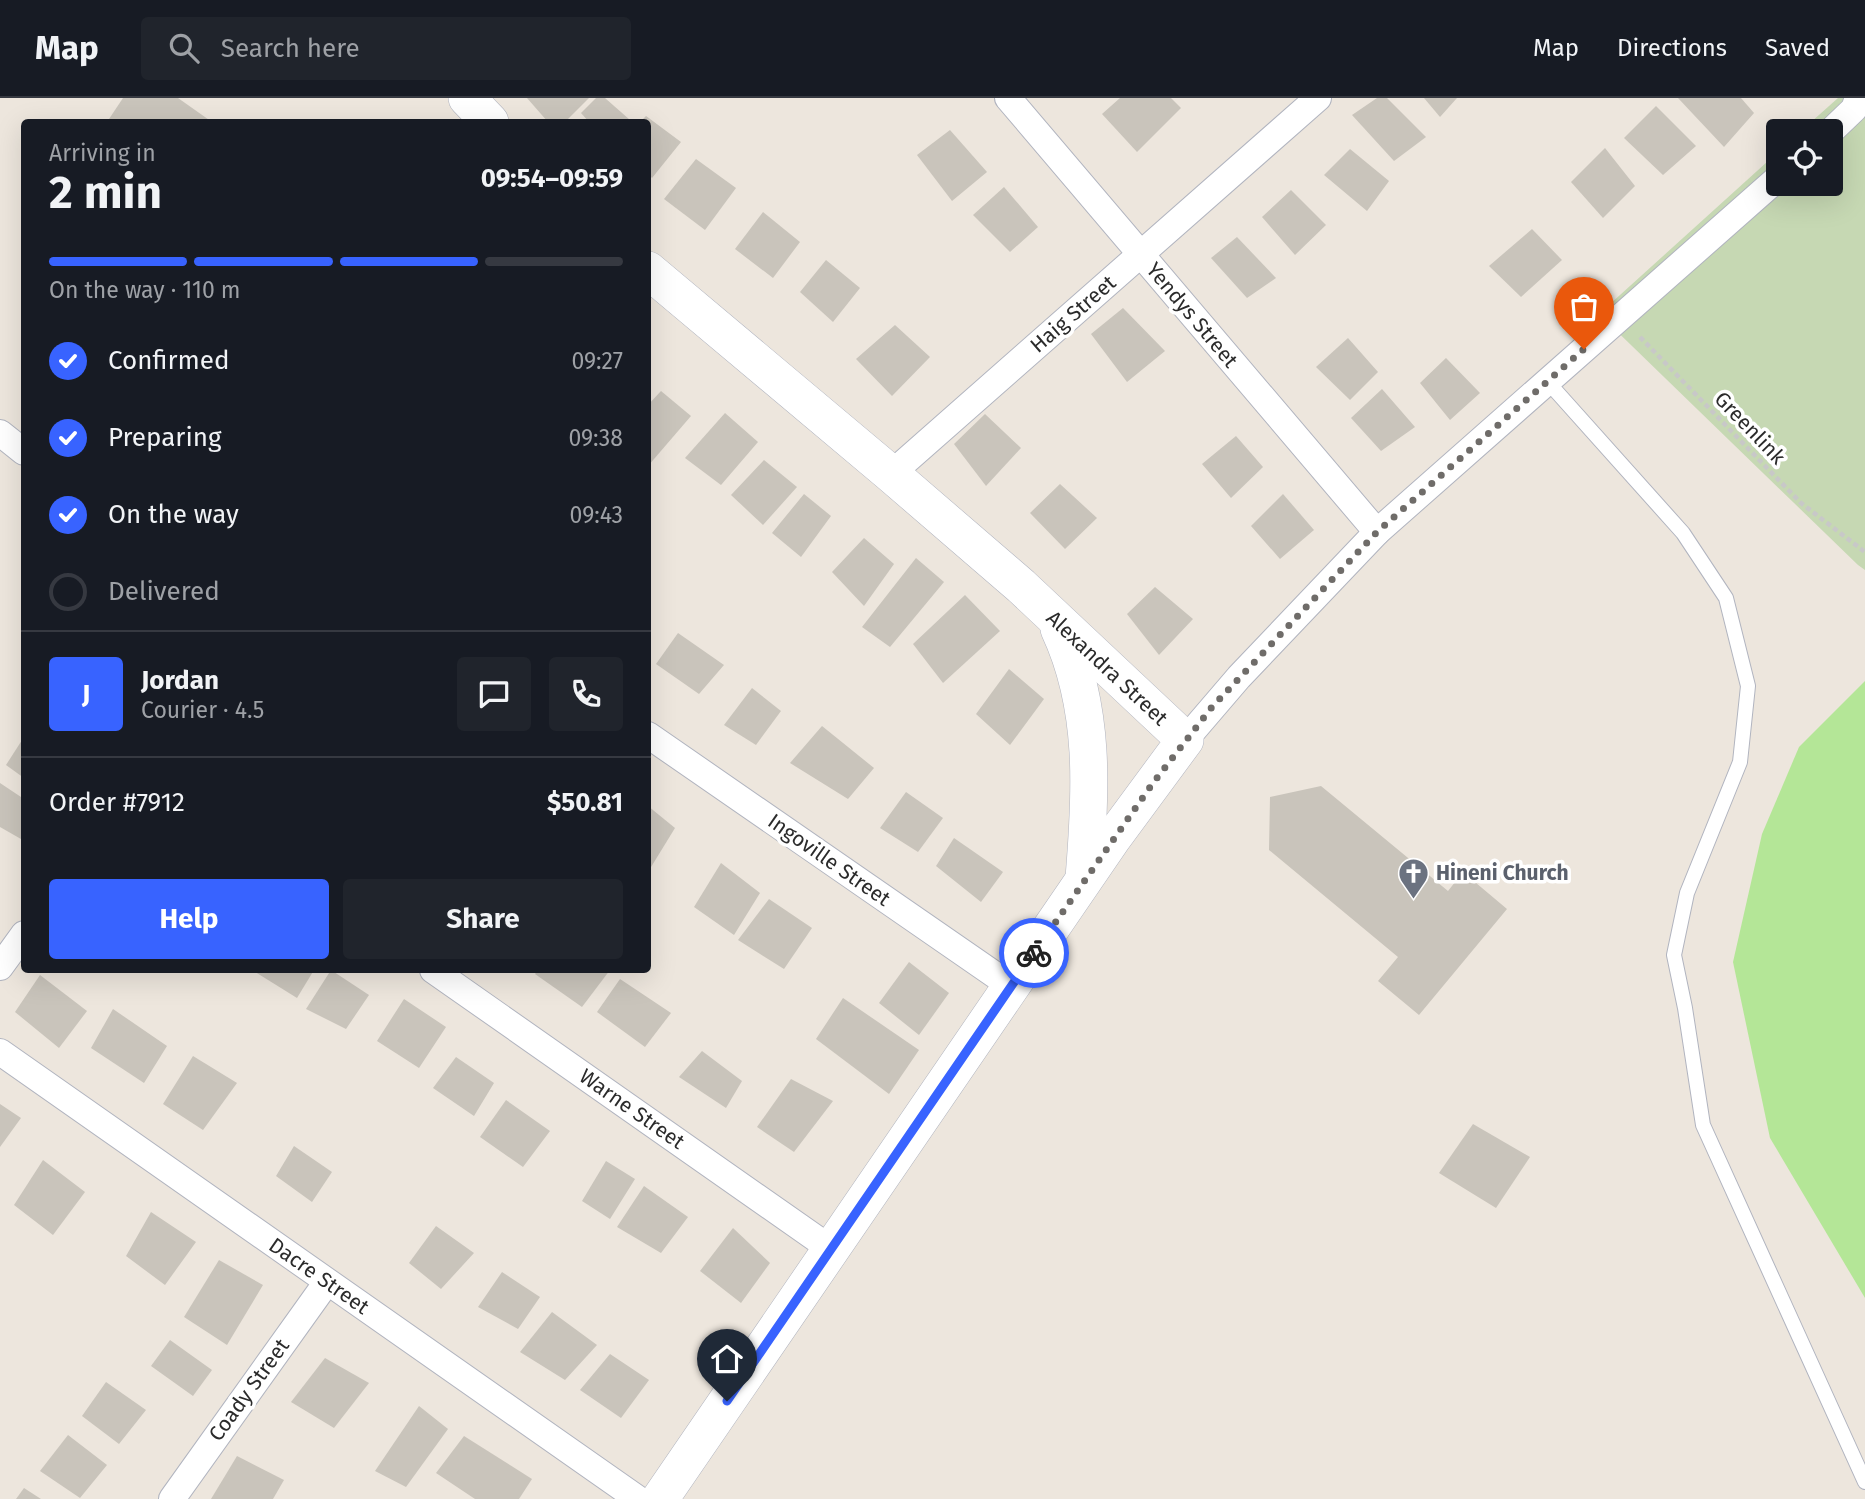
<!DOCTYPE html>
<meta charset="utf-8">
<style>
body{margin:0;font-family:"Fira Sans",sans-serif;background:#20242c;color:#f1f3f6;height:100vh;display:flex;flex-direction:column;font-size:26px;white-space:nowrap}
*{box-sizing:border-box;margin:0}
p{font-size:23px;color:#9ea1a6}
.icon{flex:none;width:38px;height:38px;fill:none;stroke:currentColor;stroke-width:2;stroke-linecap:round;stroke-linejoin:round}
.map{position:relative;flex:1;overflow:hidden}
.details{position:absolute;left:21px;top:21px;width:630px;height:854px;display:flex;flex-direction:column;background:#171b24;border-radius:7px;box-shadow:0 7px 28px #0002}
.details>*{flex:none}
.controls{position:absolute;left:1766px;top:21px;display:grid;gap:14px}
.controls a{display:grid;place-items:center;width:77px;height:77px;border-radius:7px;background:#171b24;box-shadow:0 7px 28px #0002;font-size:35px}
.pin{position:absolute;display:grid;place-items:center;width:60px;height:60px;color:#fff;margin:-72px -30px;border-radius:50% 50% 50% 0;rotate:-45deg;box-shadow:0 0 7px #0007}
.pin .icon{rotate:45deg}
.courier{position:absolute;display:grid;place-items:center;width:70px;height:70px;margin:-35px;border:5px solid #3863ff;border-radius:50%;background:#fff;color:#222;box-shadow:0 2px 9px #0007}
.summary em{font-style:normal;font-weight:700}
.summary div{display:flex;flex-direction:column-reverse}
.summary{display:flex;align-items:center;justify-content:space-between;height:119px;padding:0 28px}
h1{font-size:46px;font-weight:700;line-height:52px}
.bar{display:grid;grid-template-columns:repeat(4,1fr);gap:10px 7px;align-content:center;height:84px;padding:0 28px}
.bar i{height:9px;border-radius:5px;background:#363941}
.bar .current{background:#3863ff}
.bar p{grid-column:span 4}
.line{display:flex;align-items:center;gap:18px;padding:0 28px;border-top:2px solid #363941}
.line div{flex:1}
.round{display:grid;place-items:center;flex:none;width:74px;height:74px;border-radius:7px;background:#20242c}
ol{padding:0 28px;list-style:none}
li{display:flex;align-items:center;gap:21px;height:77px}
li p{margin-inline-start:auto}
li .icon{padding:7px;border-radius:50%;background:#3863ff;color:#fff;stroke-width:4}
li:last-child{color:#9ea1a6}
li i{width:38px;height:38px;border:4px solid #363941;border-radius:50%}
.action{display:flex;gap:14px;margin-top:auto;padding:14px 28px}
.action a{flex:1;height:80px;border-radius:7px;background:#3863ff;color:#fff;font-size:28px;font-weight:700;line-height:80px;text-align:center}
.action a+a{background:#20242c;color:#f1f3f6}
header{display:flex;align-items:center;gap:42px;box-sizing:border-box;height:98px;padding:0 35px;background:#171b24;border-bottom:2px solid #363941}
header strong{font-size:33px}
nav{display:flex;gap:38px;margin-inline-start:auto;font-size:24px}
.search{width:490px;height:63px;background:#20242c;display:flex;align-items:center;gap:18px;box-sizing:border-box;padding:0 24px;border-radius:7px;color:#9ea1a6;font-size:26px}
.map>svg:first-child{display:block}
.green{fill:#b4e697}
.cemetery{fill:#c6d8b3}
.building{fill:#c9c4bb}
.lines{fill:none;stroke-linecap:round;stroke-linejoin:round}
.service-casing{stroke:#b1b4bf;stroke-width:16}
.minor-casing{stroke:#b1b4bf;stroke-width:28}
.secondary-casing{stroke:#b1b4bf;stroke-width:38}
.path{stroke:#c8c8c8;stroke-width:4.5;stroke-dasharray:5 3.5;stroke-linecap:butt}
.service{stroke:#fff;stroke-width:14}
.minor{stroke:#fff;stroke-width:26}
.secondary{stroke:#fff;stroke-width:37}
.done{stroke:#6f6c69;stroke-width:7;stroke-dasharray:0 12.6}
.route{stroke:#3863ff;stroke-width:9}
.labels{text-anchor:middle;stroke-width:7;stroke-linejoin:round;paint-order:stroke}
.street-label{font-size:21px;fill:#2b2b2b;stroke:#fff}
.worship-label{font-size:21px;font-weight:bold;fill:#5b616d;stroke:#fff;text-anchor:start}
</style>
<header>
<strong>Map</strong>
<div class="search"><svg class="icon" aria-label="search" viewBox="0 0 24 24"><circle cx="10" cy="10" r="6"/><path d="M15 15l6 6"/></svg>Search here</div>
<nav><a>Map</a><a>Directions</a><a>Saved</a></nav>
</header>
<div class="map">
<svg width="1865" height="1401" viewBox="0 0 1865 1401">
<rect width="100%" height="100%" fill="#ede6dd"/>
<!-- green -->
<path class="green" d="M1865,583V1200L1770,1040L1733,864L1762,736L1799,649Z"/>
<!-- cemetery -->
<path class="cemetery" d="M1838,0H1865V472L1858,467L1599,216L1778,54V86H1830V33H1801Z"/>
<!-- building -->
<g class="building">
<path d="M123,0H178L212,24H107Z"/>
<path d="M527,0H589L565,24H548Z"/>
<path d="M596,0H605L630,22L628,24H589L581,15Z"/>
<path d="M1120,0H1171L1181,10L1137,54L1102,16Z"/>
<path d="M1377,0H1387L1426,39L1394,63L1352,17Z"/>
<path d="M1424,0H1457L1440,19Z"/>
<path d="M1678,0H1741L1754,15L1724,49Z"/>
<path d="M1656,8L1696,48L1663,77L1624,40Z"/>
<path d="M646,18L681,44L652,80L648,76V24H640Z"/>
<path d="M950,32L987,74L952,103L917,57Z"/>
<path d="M1605,50L1635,88L1603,120L1571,84Z"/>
<path d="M1350,51L1389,83L1367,113L1324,77Z"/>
<path d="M696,61L736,90L705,132L664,101Z"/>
<path d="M1004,89L1038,129L1010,154L973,117Z"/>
<path d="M1291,92L1326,127L1295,157L1262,119Z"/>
<path d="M763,114L800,144L773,180L735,151Z"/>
<path d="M1532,131L1562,162L1521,199L1489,168Z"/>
<path d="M1237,139L1276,180L1247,200L1211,160Z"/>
<path d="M826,162L860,190L833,224L800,194Z"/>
<path d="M1123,210L1165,253L1127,284L1091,236Z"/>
<path d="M895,227L930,259L892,298L856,261Z"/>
<path d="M1348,240L1378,274L1350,302L1316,269Z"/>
<path d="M1446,260L1480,295L1450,322L1420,285Z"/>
<path d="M1382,291L1415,329L1381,353L1351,320Z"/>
<path d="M661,293L691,318L648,368V307Z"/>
<path d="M725,315L758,344L721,387L685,360Z"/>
<path d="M985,316L1021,350L986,388L954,346Z"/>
<path d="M1236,338L1263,369L1231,400L1202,366Z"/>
<path d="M764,362L797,389L763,427L731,397Z"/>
<path d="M1060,386L1097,420L1065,451L1030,415Z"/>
<path d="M804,396L831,418L801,459L772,435Z"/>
<path d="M1283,396L1314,432L1280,461L1251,428Z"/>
<path d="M864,440L894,466L864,508L832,474Z"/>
<path d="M916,460L944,484L890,549L862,529Z"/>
<path d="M1155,489L1193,521L1159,557L1127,516Z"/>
<path d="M965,497L1000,533L943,585L913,546Z"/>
<path d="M678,535L724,567L699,596L656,566Z"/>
<path d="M1009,571L1044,601L1010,647L976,616Z"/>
<path d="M752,590L781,613L756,647L724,627Z"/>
<path d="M822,628L874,670L848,701L790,665Z"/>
<path d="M24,639V680L6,667Z"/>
<path d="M0,685L24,701V736L21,741L0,729Z"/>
<path d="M1321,688L1448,793L1463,774L1507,811L1419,917L1378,883L1398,859L1269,752L1270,699Z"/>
<path d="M906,694L943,720L918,754L880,730Z"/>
<path d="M648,708L675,730L648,774Z"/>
<path d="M954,740L1003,774L981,804L936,768Z"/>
<path d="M721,765L760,795L734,837L694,809Z"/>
<path d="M769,801L812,830L784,871L738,842Z"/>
<path d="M909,864L949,895L919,937L879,905Z"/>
<path d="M252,872H314L297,900Z"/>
<path d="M331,872L369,897L346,931L306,911Z"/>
<path d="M538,872H610L582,909L535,876Z"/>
<path d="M40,877L87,913L59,950L15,914Z"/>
<path d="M620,881L671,915L645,949L597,914Z"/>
<path d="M843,900L919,952L889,996L816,941Z"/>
<path d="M404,901L446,929L419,970L377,943Z"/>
<path d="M113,911L167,948L144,985L91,950Z"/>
<path d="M702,953L742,983L726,1010L679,979Z"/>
<path d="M193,958L237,985L203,1032L163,1006Z"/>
<path d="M456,959L494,985L474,1018L433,990Z"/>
<path d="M791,981L833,1003L794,1054L757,1029Z"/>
<path d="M506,1002L550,1033L523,1069L480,1039Z"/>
<path d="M0,1006L21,1020L0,1049Z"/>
<path d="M1473,1026L1530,1059L1496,1110L1439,1075Z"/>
<path d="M294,1048L332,1074L312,1104L276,1078Z"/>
<path d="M43,1062L85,1094L53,1137L14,1107Z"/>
<path d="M606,1063L635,1081L610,1121L582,1103Z"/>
<path d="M644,1088L688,1119L661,1155L617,1129Z"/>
<path d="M151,1114L196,1144L165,1187L126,1158Z"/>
<path d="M436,1128L474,1155L441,1191L409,1165Z"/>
<path d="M733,1130L770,1165L741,1205L700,1173Z"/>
<path d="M219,1162L263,1187L227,1247L184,1219Z"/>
<path d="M502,1174L540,1199L518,1231L478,1209Z"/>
<path d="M552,1214L597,1247L565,1282L520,1254Z"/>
<path d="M170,1242L212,1272L193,1298L151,1268Z"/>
<path d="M610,1256L649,1282L621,1320L580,1292Z"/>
<path d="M325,1260L369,1285L334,1330L291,1304Z"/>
<path d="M106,1284L146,1312L119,1346L82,1318Z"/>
<path d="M419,1308L448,1331L406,1389L375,1373Z"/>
<path d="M68,1337L107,1367L80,1400L40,1373Z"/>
<path d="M464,1338L532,1381L519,1401H475L436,1375Z"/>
<path d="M237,1358L284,1382L273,1401H211Z"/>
<path d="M24,1390L41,1401H16Z"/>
</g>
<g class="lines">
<defs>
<path id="service" d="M1547,283L1683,435L1726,500L1748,588L1740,664L1687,795L1674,857L1685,910L1703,1027L1865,1384"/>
<g id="minor">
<path d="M1008,0L1377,434"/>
<path d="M1830,34L1854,11L1858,0"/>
<path d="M0,335L24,354"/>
<path d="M891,376L1318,0"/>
<path d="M648,637L1011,888"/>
<path d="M1185,642L1239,579L1377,434L1778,80"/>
<path d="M0,869L24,836"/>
<path d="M433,872L831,1151"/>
<path d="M0,954L638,1401"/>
<path d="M172,1401L327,1184"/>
</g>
<g id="secondary">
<path d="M467,0L490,24"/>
<path d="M648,172L891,376L1021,488L1185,642L1112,741L660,1401"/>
<path d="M1059,531C1096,610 1091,696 1084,780"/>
</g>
</defs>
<!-- service casing -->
<use href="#service" class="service-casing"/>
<!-- minor casing -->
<use href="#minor" class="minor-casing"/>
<!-- secondary casing -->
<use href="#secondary" class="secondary-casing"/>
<!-- path -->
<path class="path" d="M1640,239L1801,405L1865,454"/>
<!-- service -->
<use href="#service" class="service"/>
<!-- minor -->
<use href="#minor" class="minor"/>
<!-- secondary -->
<use href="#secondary" class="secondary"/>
</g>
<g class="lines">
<!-- done -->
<path class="done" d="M1034,855L1153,685L1212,609L1377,434L1584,251"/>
<!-- route -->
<path class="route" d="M727,1303L1034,855"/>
</g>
<!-- icons -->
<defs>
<symbol id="church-pin" viewBox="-11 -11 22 30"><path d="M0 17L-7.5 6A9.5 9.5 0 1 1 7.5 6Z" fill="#6b7280" stroke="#fff"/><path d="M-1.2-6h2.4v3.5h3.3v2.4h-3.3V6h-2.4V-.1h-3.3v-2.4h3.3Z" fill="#fff"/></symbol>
</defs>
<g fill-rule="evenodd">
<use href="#church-pin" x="1396" y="758" width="35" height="47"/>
</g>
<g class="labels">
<!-- street labels -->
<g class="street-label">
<text transform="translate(1073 216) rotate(-41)" y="7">Haig Street</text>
<text transform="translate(1192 217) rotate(50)" y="7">Yendys Street</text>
<text transform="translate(1750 330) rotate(46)" y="7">Greenlink</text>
<text transform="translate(1107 570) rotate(43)" y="7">Alexandra Street</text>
<text transform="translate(829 762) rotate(35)" y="7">Ingoville Street</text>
<text transform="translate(632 1011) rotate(35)" y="7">Warne Street</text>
<text transform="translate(319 1178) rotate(35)" y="7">Dacre Street</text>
<text transform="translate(249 1292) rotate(-54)" y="7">Coady Street</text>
</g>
<!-- worship labels -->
<g class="worship-label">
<text x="1436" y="782">Hineni Church</text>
</g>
</g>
</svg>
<div class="controls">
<a><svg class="icon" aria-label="locate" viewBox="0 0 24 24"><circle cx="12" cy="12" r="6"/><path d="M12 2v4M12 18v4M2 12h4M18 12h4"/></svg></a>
</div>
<div class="pin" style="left:1584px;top:251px;background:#ea580c"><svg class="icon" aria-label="bag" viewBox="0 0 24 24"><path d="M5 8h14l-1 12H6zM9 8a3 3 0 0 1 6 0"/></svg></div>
<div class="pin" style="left:727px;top:1303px;background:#1f2937"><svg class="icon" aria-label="home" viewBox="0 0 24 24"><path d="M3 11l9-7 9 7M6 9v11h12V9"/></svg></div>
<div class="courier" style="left:1034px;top:855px"><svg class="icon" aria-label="bike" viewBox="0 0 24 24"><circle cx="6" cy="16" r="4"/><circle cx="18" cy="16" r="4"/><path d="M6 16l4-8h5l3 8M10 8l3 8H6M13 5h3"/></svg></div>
<section class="details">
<div class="summary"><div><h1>2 min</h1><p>Arriving in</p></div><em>09:54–09:59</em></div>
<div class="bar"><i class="current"></i><i class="current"></i><i class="current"></i><i></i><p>On the way · 110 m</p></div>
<ol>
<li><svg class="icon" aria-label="check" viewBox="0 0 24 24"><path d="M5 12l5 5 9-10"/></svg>Confirmed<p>09:27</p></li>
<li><svg class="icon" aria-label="check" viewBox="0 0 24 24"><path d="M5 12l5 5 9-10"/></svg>Preparing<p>09:38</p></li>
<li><svg class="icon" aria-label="check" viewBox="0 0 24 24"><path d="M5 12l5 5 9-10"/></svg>On the way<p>09:43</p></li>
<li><i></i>Delivered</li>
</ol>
<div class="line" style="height:126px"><b class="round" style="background:#3863ff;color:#fff">J</b><div><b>Jordan</b><p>Courier · 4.5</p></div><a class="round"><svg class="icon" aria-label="chat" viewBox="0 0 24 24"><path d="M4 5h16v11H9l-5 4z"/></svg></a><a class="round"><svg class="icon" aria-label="phone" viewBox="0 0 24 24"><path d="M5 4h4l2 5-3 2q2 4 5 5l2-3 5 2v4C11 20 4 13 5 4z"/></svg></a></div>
<div class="line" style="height:91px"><div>Order #7912</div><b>$50.81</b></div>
<div class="action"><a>Help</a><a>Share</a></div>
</section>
</div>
